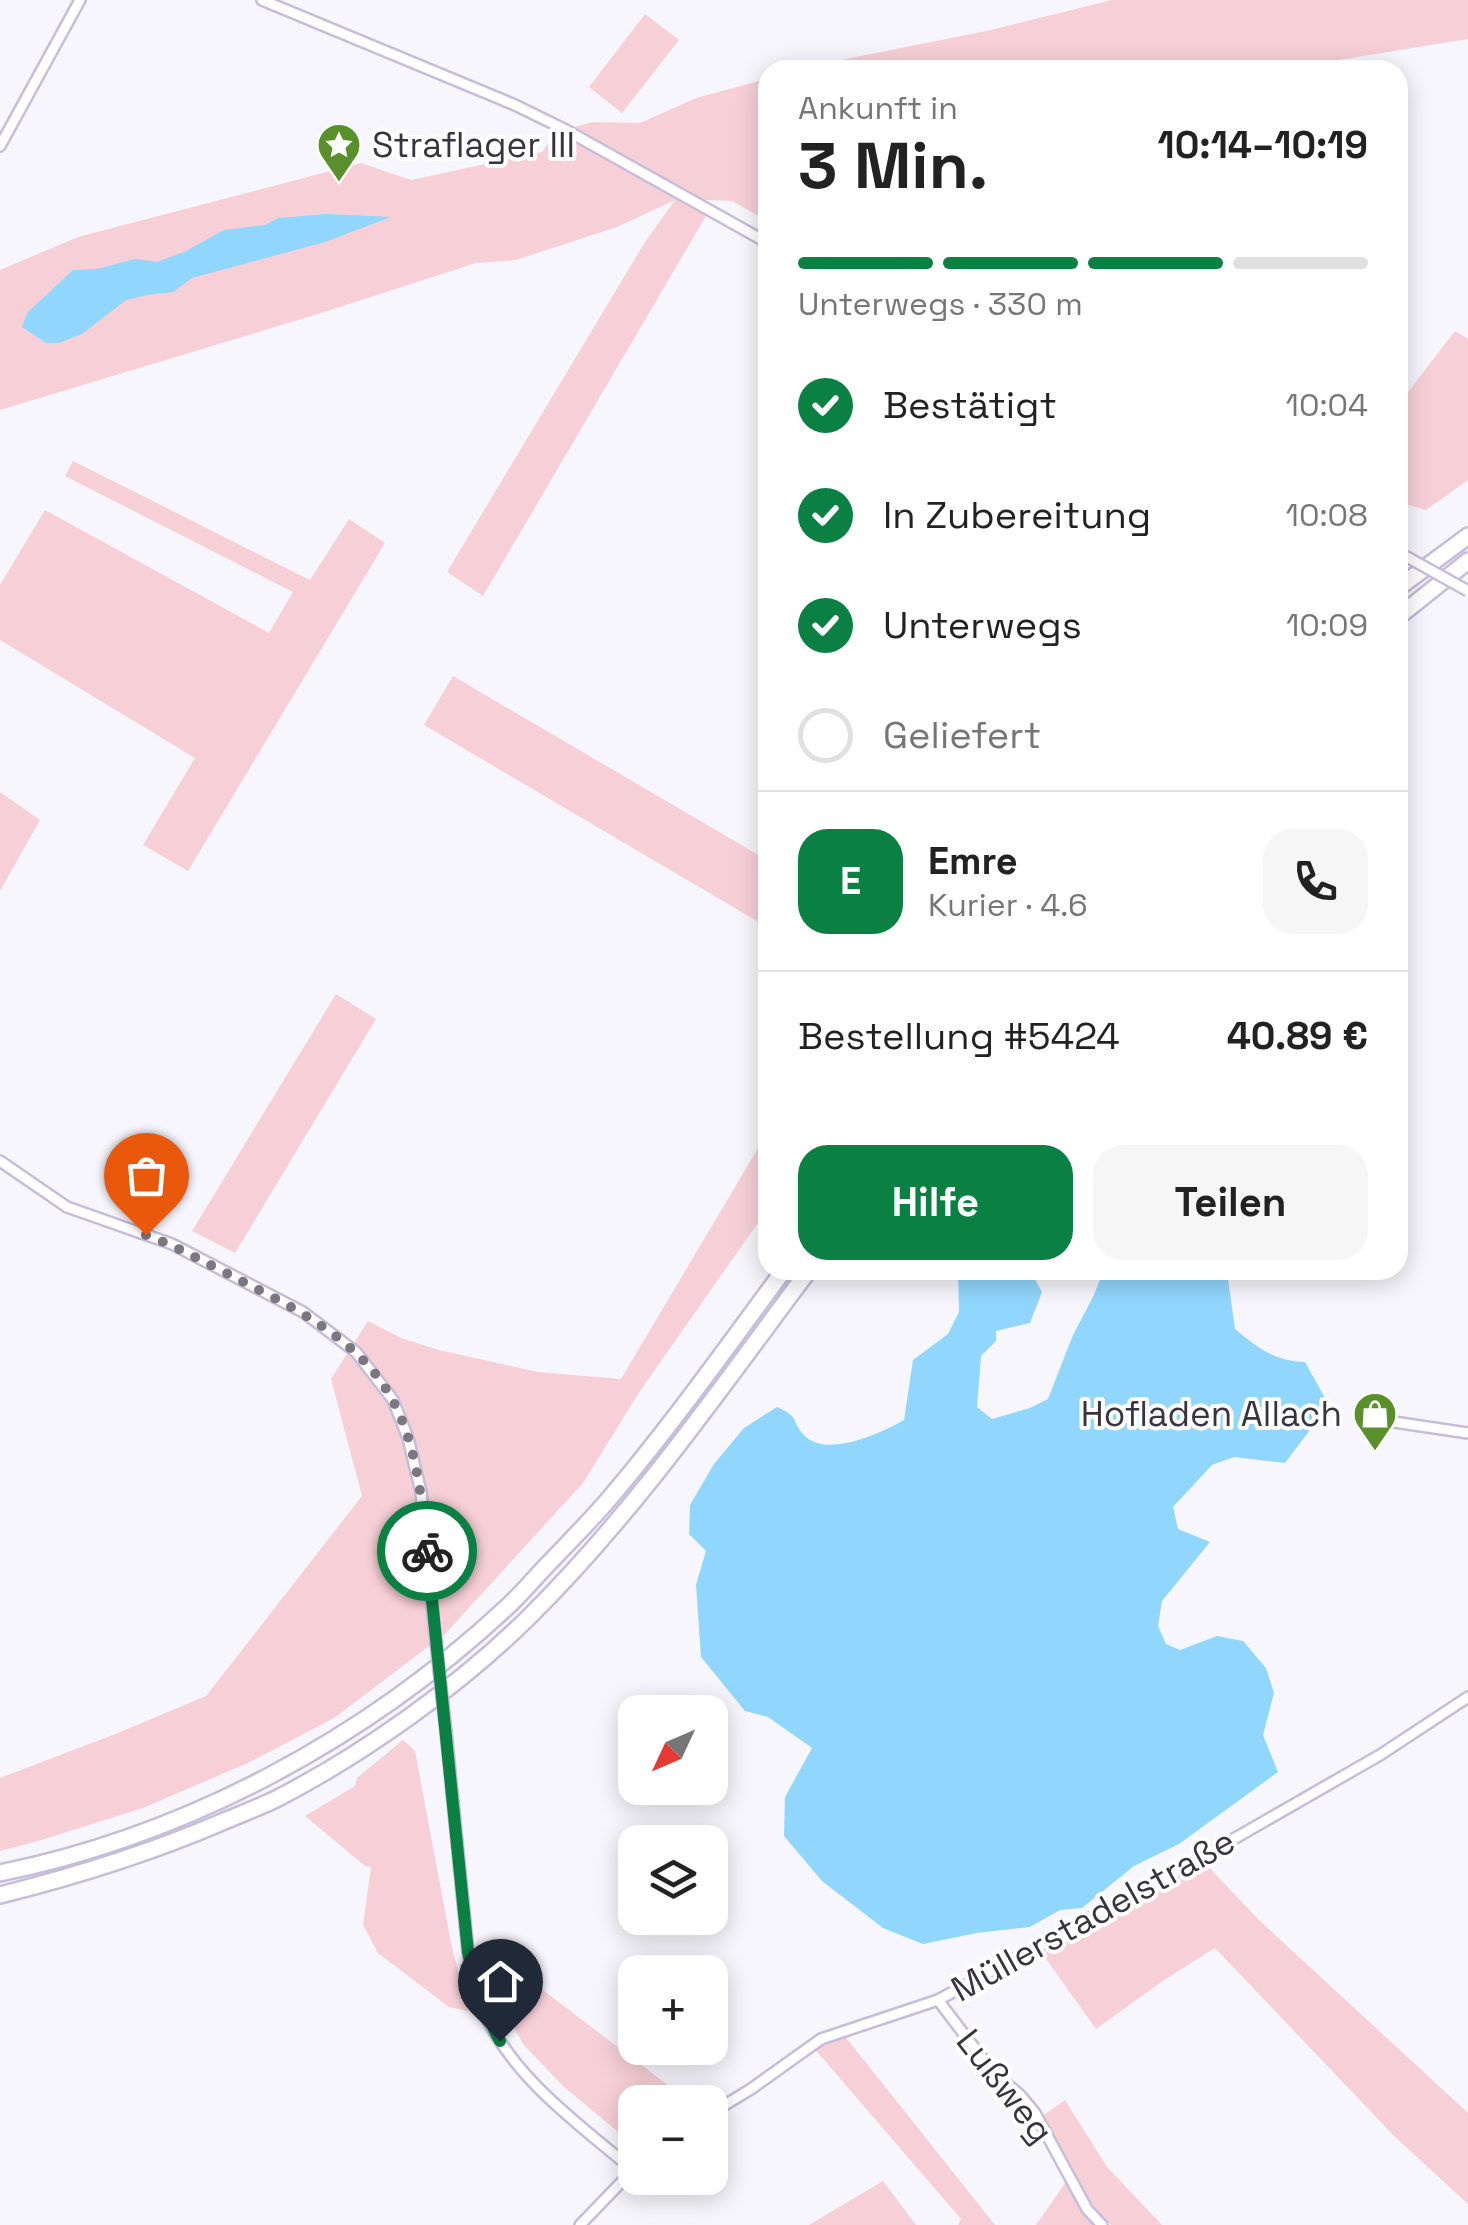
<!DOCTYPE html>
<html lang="de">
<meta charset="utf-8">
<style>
body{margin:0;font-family:"Space Grotesk",sans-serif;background:#f6f6f6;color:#222;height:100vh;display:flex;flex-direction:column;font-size:38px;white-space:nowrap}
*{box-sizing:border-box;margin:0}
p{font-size:32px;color:#767676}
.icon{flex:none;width:55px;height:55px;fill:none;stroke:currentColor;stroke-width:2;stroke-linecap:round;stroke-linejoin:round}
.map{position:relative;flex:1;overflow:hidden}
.panel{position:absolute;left:758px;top:60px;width:650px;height:1220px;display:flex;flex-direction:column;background:#fff;border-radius:30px;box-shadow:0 5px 25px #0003}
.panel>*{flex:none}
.needle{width:65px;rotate:226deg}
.fabs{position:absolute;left:618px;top:1695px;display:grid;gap:20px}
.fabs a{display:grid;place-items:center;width:110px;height:110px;border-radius:20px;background:#fff;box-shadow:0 5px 25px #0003;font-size:50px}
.pin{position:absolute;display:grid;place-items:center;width:85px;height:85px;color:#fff;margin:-102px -42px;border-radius:50% 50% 50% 0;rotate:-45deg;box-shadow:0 0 10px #0007}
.pin .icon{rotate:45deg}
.courier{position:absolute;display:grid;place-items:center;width:100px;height:100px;margin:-50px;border:8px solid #0b8043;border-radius:50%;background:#fff;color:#222;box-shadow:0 2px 12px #0007}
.summary em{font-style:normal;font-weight:600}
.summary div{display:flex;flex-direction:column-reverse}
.summary{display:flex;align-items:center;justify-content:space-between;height:170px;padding:0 40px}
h1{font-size:65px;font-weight:600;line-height:75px}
.bar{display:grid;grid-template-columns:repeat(4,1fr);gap:15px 10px;align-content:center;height:120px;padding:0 40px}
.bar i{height:12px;border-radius:8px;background:#e0e0e0}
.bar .active{background:#0b8043}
.bar p{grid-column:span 4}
.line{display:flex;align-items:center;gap:25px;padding:0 40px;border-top:2px solid #e0e0e0}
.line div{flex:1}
.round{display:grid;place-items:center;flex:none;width:105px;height:105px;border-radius:30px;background:#f6f6f6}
ol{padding:0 40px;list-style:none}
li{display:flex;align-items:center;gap:30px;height:110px}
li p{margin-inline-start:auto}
li .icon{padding:10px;border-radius:50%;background:#0b8043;color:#fff;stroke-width:4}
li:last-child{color:#767676}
li i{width:55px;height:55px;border:5px solid #e0e0e0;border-radius:50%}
.action{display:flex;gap:20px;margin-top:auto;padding:20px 40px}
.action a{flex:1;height:115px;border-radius:30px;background:#0b8043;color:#fff;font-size:40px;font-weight:600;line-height:115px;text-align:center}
.action a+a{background:#f6f6f6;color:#222}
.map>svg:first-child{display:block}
.green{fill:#f7d0d7}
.water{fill:#91d7fd}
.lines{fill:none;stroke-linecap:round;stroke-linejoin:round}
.minor-casing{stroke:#c5bdd9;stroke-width:14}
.motorway-casing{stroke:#c5bdd9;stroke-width:20}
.minor{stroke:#fff;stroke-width:9}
.motorway{stroke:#fff;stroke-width:15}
.minor-bridge-casing{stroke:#c5bdd9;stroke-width:14;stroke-linecap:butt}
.minor-bridge{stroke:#fff;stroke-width:9}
.done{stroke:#7a7781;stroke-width:10;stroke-dasharray:0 18}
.route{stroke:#0b8043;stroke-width:12}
.labels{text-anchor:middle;stroke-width:8;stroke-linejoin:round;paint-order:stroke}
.poi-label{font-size:35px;fill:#37333f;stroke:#fff;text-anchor:start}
.street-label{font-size:35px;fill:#37333f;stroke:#fff}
</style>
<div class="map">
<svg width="1468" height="2225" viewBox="0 0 1468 2225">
<rect width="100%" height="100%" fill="#f7f6fc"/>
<!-- green -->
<g class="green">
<path d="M1112,0H1468V39L1277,70H800L836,61L991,30Z"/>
<path d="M645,14L679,40L622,113L589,87Z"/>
<path d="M767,79V221L732,201L680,199L706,216L483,596L447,572L645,242L675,200L617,227L516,260L476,263L318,314L0,410V270L78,237L361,163L411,180L542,152L557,131L594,122L640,123L696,98Z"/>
<path d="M1455,331L1468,339V480L1426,510L1398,502V405Z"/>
<path d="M73,461L310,580L349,519L385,543L188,871L143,845L195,758L0,640V585L45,510L269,633L293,592L65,476Z"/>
<path d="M453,676L767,860V927L424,725Z"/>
<path d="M0,792L40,820L0,891Z"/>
<path d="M336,994L376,1019L235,1253L192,1231Z"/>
<path d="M767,1133V1210L640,1391L583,1483L445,1634L334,1718L250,1762L143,1808L38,1841L0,1851V1778L118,1733L206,1696L362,1496L331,1379L368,1321L401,1338L439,1350L538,1372L621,1379Z"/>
<path d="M403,1740L415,1751L451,1943L468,2011L449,2007L378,1953L363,1925L371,1867L365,1866L305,1816L355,1786L357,1778Z"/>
<path d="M1205,1863L1259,1920L1468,2113V2204L1395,2137L1215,1948L1164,1980L1096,2029L1039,1949Z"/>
<path d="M510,1965L690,2102H635V2144L631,2143L563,2086L523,2044L503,2007L514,1987Z"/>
<path d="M844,2035L995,2225H958L961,2219L813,2047Z"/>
<path d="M1065,2100L1107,2167L1162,2225H1111L1082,2193L1044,2115Z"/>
<path d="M1068,2179L1099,2225H1036Z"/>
<path d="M883,2181L916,2225H809Z"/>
</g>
<!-- water -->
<g class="water">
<path d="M327,214L391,217L325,242L192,278L173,292L148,295L126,300L82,334L59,343H46L22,327L27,313L73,270L97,269L135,259L157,262L184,252L224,230L265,225L278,218Z"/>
<path d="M958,1270H1034L1033,1276L1042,1292L1030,1323L996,1331V1341L981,1356L977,1407L992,1419L1030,1408L1048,1399L1073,1335L1093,1297L1104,1270H1218L1228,1279L1235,1329C1258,1348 1274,1361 1305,1362L1329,1405L1285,1463L1234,1457L1212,1465L1173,1507L1178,1529L1210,1542L1162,1601L1158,1626L1166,1644L1180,1650L1217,1636L1243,1641L1266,1668L1274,1693L1263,1735L1278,1772L1179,1844L1134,1866L1082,1908L1060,1910L1030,1927L977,1933L923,1944L883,1928L822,1881L784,1836L785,1797L812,1748L768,1717L745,1711L701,1657L696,1585L706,1551L689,1534L690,1505L714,1464L744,1428L777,1407C800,1417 791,1421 804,1435C826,1459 881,1433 904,1420L913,1360L948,1334L959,1312Z"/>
</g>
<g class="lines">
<defs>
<g id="minor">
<path d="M262,0L515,105L566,130L768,243"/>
<path d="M0,146L80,0"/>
<path d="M0,1161L67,1207L172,1244L303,1312L356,1352L393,1400L408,1438L421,1492L434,1625"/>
<path d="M1394,1422L1468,1433"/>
<path d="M446,1732L468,1952C472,1972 476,1993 484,2012C514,2079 579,2124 633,2170"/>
<path d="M938,2000L992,2071L1021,2096L1035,2113L1087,2209L1102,2225"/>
<path d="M710,2114L751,2089L821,2039L938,2000L1197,1860L1380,1755L1468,1697"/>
<path d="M580,2225L635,2168"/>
</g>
<g id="motorway">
<path d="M1398,588L1468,536"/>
<path d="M1398,617L1468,561"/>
<path d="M0,1873C187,1835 365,1739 505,1609C522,1594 536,1576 552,1560C571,1540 591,1520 609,1499C671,1426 727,1347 784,1270"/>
<path d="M0,1895C76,1876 150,1853 222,1822C241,1814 260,1807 278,1798C365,1753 459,1686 529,1617C635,1512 720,1389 809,1270"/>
</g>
</defs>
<!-- minor casing -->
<use href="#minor" class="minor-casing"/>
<!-- motorway casing -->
<use href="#motorway" class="motorway-casing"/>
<!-- minor -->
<use href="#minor" class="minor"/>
<!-- motorway -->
<use href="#motorway" class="motorway"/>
<defs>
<g id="minor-bridge">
<path d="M1398,552L1468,591"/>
<path d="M434,1625L446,1732"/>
</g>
</defs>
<!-- minor-bridge casing -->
<use href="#minor-bridge" class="minor-bridge-casing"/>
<!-- minor-bridge -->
<use href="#minor-bridge" class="minor-bridge"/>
</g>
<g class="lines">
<!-- done -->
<path class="done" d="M146,1235C176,1246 202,1261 230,1275C290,1306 360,1338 393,1401C417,1446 422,1501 427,1551"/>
<!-- route -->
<path class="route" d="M427,1551L468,1952C475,1984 484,2011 500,2041"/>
</g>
<!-- icons -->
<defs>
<symbol id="sight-pin" viewBox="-11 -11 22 30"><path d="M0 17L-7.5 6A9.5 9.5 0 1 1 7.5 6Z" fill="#59902b" stroke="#fff"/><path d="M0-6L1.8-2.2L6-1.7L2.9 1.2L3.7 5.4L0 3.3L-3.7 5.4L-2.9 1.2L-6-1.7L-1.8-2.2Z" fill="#fff"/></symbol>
<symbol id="shop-pin" viewBox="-11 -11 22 30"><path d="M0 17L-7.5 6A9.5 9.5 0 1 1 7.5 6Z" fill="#59902b" stroke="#fff"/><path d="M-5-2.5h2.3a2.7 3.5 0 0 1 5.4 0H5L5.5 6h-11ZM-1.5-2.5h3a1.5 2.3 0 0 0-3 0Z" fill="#fff"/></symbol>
</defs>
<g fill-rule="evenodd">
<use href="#sight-pin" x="314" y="120" width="50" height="68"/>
<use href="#shop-pin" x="1350" y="1389" width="50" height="68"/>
</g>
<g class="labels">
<!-- poi labels -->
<g class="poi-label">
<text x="372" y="157">Straflager III</text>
<text x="1342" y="1426" text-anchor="end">Hofladen Allach</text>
</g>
<!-- street labels -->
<g class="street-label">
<text transform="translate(1093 1915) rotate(-29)" y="12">Müllerstadelstraße</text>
<text transform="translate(1005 2086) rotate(52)" y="12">Lußweg</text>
</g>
</g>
</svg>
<div class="fabs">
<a><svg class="needle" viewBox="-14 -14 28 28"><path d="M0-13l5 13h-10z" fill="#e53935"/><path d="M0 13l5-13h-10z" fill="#767676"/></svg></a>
<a><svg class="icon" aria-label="layers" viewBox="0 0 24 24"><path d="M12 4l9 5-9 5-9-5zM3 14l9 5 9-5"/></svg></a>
<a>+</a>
<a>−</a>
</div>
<div class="pin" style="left:146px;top:1235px;background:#ea580c"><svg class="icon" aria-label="bag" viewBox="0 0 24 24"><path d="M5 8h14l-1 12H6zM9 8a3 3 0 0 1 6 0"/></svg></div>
<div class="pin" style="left:500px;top:2041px;background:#1f2937"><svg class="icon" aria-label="home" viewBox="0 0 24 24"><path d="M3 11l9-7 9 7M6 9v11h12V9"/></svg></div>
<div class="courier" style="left:427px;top:1551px"><svg class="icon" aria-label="bike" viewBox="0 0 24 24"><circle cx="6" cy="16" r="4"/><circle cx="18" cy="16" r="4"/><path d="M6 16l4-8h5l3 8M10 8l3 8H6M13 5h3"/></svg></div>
<section class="panel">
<div class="summary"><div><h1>3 Min.</h1><p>Ankunft in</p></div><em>10:14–10:19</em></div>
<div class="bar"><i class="active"></i><i class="active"></i><i class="active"></i><i></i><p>Unterwegs · 330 m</p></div>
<ol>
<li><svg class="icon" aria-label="check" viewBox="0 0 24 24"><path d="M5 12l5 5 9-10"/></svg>Bestätigt<p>10:04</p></li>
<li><svg class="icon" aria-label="check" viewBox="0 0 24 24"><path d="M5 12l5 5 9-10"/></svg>In Zubereitung<p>10:08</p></li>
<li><svg class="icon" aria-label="check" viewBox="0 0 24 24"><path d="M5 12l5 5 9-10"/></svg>Unterwegs<p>10:09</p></li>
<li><i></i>Geliefert</li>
</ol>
<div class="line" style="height:180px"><b class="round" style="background:#0b8043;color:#fff">E</b><div><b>Emre</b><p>Kurier · 4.6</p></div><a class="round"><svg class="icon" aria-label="phone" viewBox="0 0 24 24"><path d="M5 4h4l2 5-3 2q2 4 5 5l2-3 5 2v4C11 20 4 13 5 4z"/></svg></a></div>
<div class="line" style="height:130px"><div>Bestellung #5424</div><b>40.89 €</b></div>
<div class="action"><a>Hilfe</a><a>Teilen</a></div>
</section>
</div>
